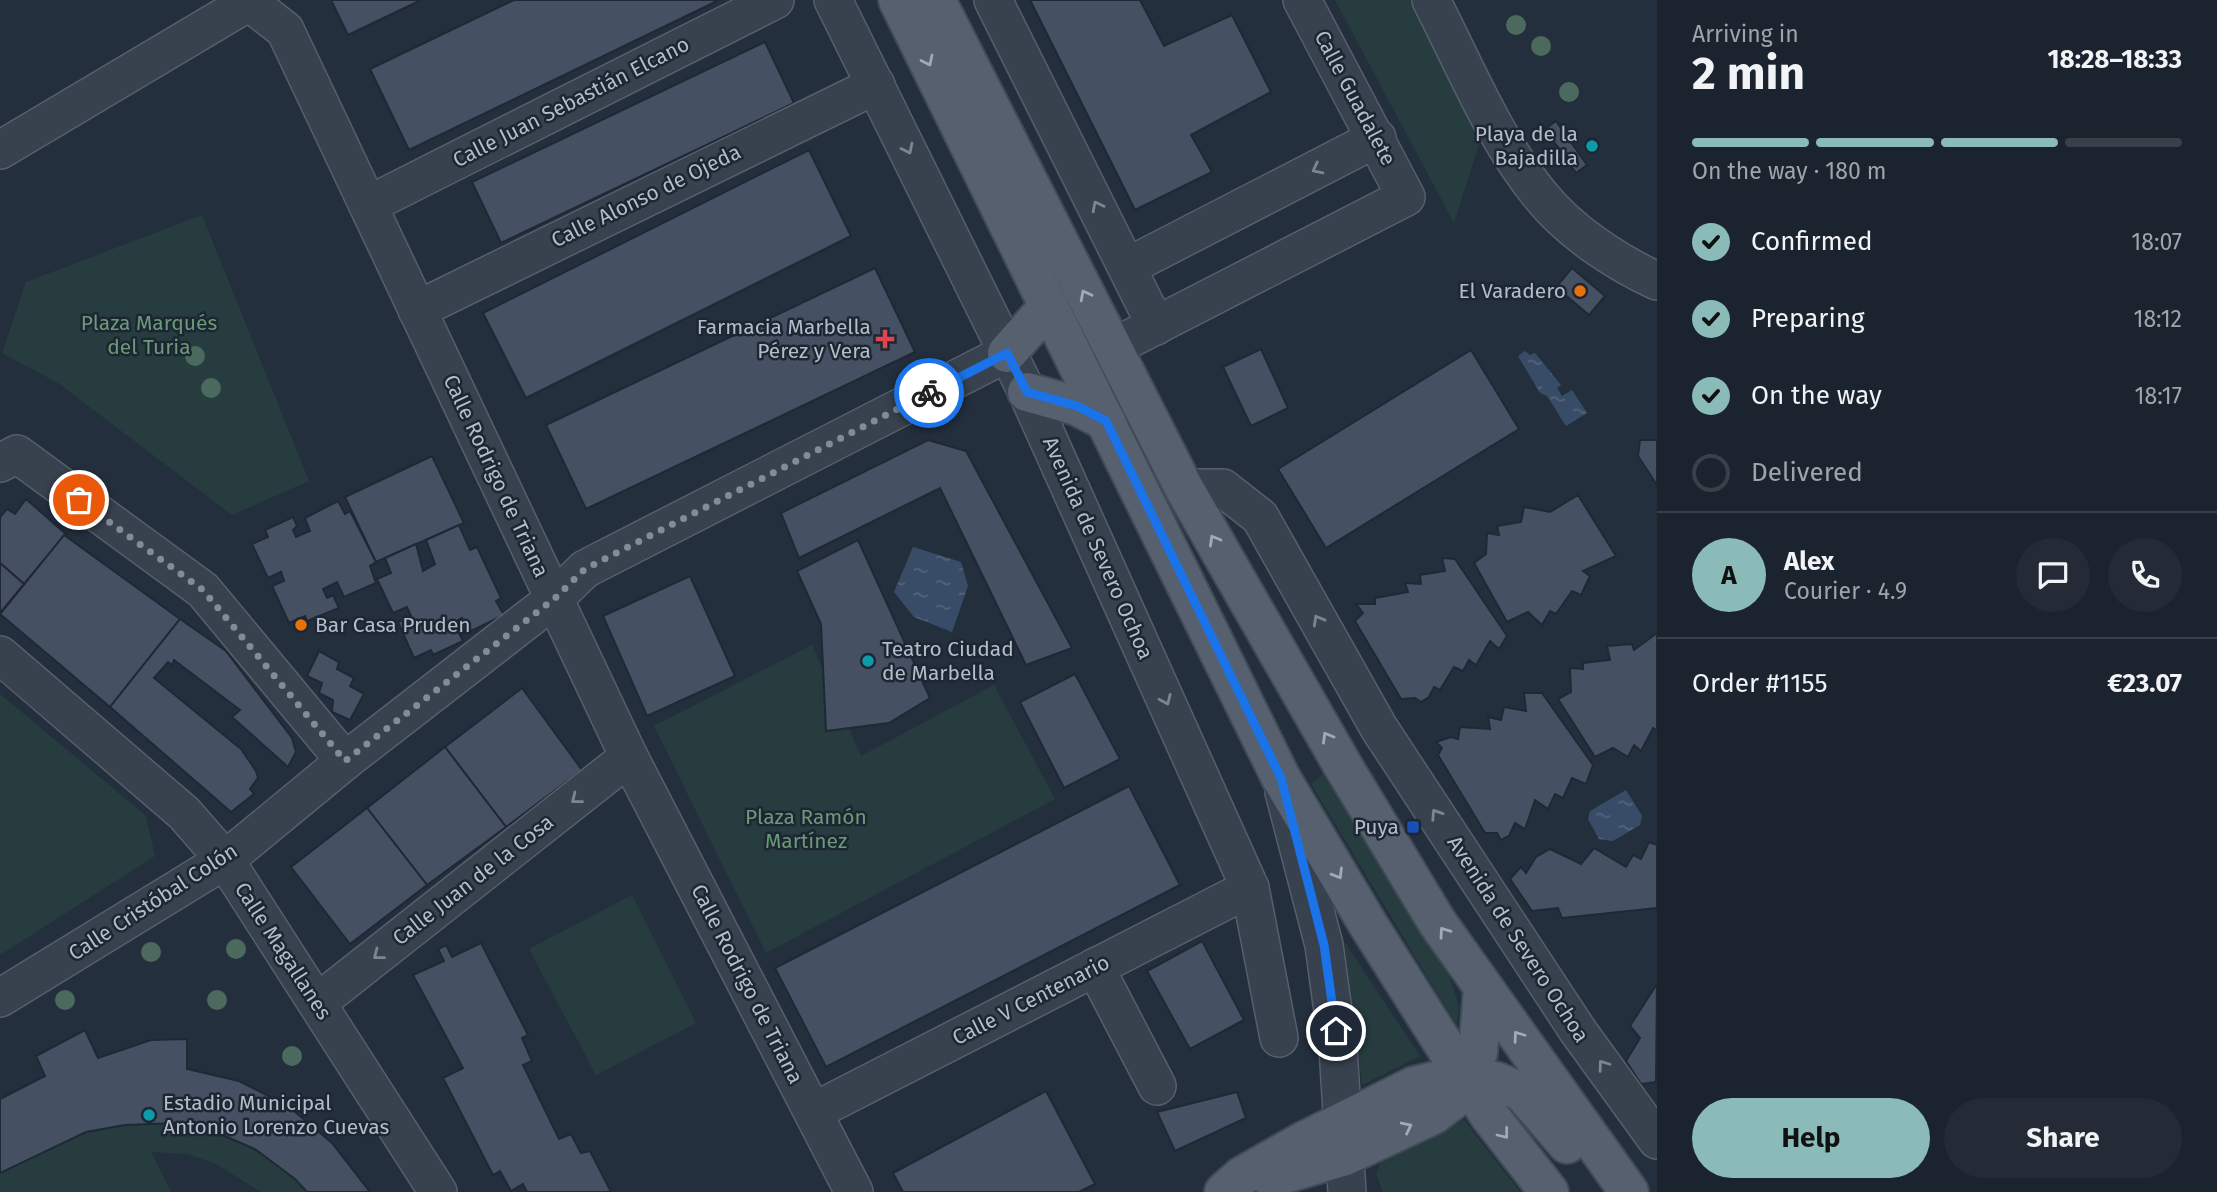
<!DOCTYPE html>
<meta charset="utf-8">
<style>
body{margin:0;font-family:"Fira Sans",sans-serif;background:#242b36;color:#f1f3f6;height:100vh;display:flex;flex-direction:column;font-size:26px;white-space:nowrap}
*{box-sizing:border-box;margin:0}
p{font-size:23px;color:#a0a4aa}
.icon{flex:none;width:38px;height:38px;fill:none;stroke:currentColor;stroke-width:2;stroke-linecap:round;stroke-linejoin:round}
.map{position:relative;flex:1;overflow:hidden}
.side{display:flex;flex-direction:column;background:#1b232e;width:560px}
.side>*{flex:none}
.pin{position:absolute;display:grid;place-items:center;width:60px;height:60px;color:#fff;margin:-30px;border:4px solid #fff;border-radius:50%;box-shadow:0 2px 7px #0007}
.courier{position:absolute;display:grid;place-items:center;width:70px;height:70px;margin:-35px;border:5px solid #1a73e8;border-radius:50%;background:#fff;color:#222;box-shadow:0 2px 9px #0007}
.summary em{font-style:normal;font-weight:700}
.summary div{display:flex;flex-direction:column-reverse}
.summary{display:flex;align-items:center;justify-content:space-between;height:119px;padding:0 35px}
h1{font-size:46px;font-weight:700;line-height:52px}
.bar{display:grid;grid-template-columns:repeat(4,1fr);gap:10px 7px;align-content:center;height:84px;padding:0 35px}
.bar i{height:9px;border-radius:5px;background:#39404a}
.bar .selected{background:#8bbbb9}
.bar p{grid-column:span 4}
.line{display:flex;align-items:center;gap:18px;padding:0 35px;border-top:2px solid #39404a}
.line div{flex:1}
.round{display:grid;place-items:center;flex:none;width:74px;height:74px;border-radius:37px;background:#242b36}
ol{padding:0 35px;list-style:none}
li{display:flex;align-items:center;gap:21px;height:77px}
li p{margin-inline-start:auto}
li .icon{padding:7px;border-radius:50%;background:#8bbbb9;color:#111;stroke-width:4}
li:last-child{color:#a0a4aa}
li i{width:38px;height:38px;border:4px solid #39404a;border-radius:50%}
.cta{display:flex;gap:14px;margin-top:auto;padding:14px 35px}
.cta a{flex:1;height:80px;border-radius:42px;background:#8bbbb9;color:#111;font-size:28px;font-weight:700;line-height:80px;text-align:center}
.cta a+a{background:#242b36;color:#f1f3f6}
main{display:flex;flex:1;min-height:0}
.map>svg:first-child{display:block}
.green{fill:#263c3f}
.water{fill:url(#water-ripples)}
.building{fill:#455162;stroke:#1f2835;stroke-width:2}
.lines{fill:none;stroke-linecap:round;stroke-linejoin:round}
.minor-casing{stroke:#565f6c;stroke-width:40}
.major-casing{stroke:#414a57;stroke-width:42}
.minor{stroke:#38414e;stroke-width:37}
.major{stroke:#56606e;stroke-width:38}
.tree{fill:#4b6a5d}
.oneway{stroke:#a1aab7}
.oneway2{stroke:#7c8592}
.done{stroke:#828b98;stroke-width:7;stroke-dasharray:0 12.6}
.route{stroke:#1a73e8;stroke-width:9}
.culture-dot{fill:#0f9aa8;stroke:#1d2633;stroke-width:2.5}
.food-dot{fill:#e8710a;stroke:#1d2633;stroke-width:2.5}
.health-dot{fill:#e0444e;stroke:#1d2633;stroke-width:2.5}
.transit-dot{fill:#1a4fb4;stroke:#1d2633;stroke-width:2.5}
.labels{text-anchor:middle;stroke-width:5;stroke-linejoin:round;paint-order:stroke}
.street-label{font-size:21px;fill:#b4bcc9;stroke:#1d2633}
.poi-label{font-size:21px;fill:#b4bcc9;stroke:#1d2633;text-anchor:end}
.park-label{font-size:21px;fill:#6b9a76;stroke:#1d2633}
</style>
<main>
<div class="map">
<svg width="1657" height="1192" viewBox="0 0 1657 1192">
<defs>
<pattern id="water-ripples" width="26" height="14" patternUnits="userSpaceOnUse" patternTransform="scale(1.75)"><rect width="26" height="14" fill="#394c67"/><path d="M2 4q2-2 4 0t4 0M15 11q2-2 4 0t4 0" fill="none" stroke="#53647b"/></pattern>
</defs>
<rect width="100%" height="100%" fill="#242f3e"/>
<!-- green -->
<g class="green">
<path d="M1335,0H1410L1481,138L1454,223Z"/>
<path d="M202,215L309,481L232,515L58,383L2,353L26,282Z"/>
<path d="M812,645L861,756L994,685L1055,799L766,953L654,726Z"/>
<path d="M0,694L146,816L155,856L0,955Z"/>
<path d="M1323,774L1449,975L1459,1006L1457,1026L1311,784Z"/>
<path d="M632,895L696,1023L596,1075L529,949Z"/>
<path d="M1344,941L1420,1056L1362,1085Z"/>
<path d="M1464,1120L1520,1192H1383L1376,1174L1381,1161Z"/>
<path d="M176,1123C225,1133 273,1153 307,1192H261L216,1164L188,1154L151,1152L171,1192H0V1173L86,1132L125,1125Z"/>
</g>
<!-- water -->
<g class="water">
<path d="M1525,351L1530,355L1535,353L1561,385L1557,388L1562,396L1572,390L1587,413L1566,426L1547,396L1540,393L1518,356Z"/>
<path d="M913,547L961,562L968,586L952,632L914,617L894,592Z"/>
<path d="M1626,790L1642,816L1640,825L1613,841L1599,839L1588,819L1590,811Z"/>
</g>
<!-- building -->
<g class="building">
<path d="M331,0H421L348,35Z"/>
<path d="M514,0H719L409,150L370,69Z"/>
<path d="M1030,0H1140L1164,46L1232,15L1271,92L1191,135L1212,172L1135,210Z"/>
<path d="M765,42L794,103L501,243L472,182Z"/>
<path d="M1556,121L1587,165L1576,173L1545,129Z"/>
<path d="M809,150L851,236L526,398L483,313Z"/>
<path d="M875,268L915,352L586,509L546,425Z"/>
<path d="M1572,268L1605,296L1589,315L1556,287Z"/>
<path d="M1261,349L1288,408L1251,426L1223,367Z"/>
<path d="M1471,350L1519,429L1326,548L1278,469Z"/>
<path d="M928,440L966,451L1072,648L1026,665L940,488L799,558L781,513Z"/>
<path d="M1640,440H1657V485L1638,456Z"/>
<path d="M432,456L464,523L376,562L345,497Z"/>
<path d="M1578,495L1616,556L1583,571L1590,576L1581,595L1572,591L1556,614L1550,611L1542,625L1528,612L1507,622L1474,563L1486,554L1487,533L1499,535L1497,526L1521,522L1524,507L1550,512Z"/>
<path d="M26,499L66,534L24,584L0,563V517L7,509L15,514Z"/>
<path d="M338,501L345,514L350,511L376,562L370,566L376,583L344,597L337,582L323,589L327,598L333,595L339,608L307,621L305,616L289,623L272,586L284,581L281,572L268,578L252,544L268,537L265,530L293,517L297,526L293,530L296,537L310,531L305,518Z"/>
<path d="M459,525L470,550L477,547L501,598L496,601L504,615L469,632L462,618L450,625L453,631L457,629L463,641L433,655L431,650L414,658L398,622L411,616L407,607L393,613L377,579L391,573L385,558L416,544L423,571L435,564L426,540Z"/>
<path d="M64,535L180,619L110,707L0,614Z"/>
<path d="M858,540L930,698L889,723L826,731L821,624L797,571Z"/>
<path d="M1442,558L1455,559L1507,636L1499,649L1490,641L1476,665L1469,660L1463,671L1454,667L1440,690L1434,687L1429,697L1421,702L1415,698L1401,699L1355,621L1363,613L1356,604H1375V598L1408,592L1405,583L1421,584L1420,575L1445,571Z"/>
<path d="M0,563L24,584L0,613Z"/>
<path d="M690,576L735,676L647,716L603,616Z"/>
<path d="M180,619L226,651L292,738L296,752L288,767L232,717L240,710L174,660L172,665L168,662L154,678L241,749L256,771L258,778L250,789L254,794L231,812L110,707Z"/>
<path d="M1657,633V730L1653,728L1641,751L1634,745L1628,757L1613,748L1595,757L1558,699L1571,692L1570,668L1583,669V663L1610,660L1607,646L1632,644L1634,650Z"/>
<path d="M319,651L339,662L337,669L354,678L350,686L364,694L350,720L332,712L333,700L319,693L322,683L307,676Z"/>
<path d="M1075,674L1120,759L1064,788L1020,702Z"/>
<path d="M522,688L582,770L506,827L445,747Z"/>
<path d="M1524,693H1542L1593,765L1586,784L1572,778L1563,798L1555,794L1548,809L1535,800L1525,829L1515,823L1509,836L1501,840L1497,833H1485L1438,755L1442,748L1436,742L1451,737L1458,739L1460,727L1490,729L1488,717L1501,720L1504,707L1526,711Z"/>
<path d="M445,747L506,827L427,885L367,808Z"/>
<path d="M1129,786L1180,885L826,1067L775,968Z"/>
<path d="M367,808L427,885L350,944L291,867Z"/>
<path d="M1649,842L1657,845V908L1562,918L1558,908L1532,911L1510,879L1521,867L1526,873L1536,857L1550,849L1581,864L1594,848L1626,867L1633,855L1641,859Z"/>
<path d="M1202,941L1244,1020L1190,1049L1147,971Z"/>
<path d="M481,943L528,1035L522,1038L532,1061L523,1065L559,1139L571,1134L581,1153L590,1151L611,1192H527L523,1184L511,1191L500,1171L493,1175L443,1078L463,1068L413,975L444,961L438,949L446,945L452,957Z"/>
<path d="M1657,984L1656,1082L1641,1084L1626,1061L1640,1038L1630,1026Z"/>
<path d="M85,1030L98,1058L151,1040L187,1039V1069L239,1081L288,1106L332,1143L370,1192H307L295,1179L255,1149L211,1130L176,1123L125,1125L86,1132L0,1173V1099L45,1076L36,1056Z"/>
<path d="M1046,1091L1095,1184L1079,1192H903L893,1173Z"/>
<path d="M1237,1092L1246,1118L1175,1151L1157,1112Z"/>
</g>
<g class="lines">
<defs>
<g id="minor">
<path d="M239,0L249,2L285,30L629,757L854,1192"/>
<path d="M833,0L1027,392L1250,888L1279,1038"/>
<path d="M993,0L1156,326"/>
<path d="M1431,0C1464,64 1495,141 1541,196C1570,232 1616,262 1657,281"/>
<path d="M0,150L249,2"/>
<path d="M368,205L775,0"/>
<path d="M1127,267L1377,138"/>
<path d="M417,310L876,85"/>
<path d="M1112,348L1406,197L1302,0"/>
<path d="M0,463L17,454L203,590L345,761"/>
<path d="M1184,488H1223L1260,517L1379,728L1578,1031L1657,1140"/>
<path d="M0,655L184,813L225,860L438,1192"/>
<path d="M1284,792L1324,945L1338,1048L1347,1192"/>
<path d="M1095,967L1157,1086"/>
<path d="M0,998L225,860L345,761L554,599L585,569L1007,353"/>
<path d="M317,1003L629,757"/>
<path d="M813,1112L1250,888"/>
</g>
<g id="major">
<path d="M898,0L1281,778L1369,926L1465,1078L1489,1115L1549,1192"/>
<path d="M936,0L1184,488L1343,766L1437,922L1629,1192"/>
<path d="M1007,353L1049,306"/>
<path d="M1027,392L1077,406L1106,421"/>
<path d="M1271,1178L1345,1156L1433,1115L1453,1100L1478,1053L1483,988"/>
<path d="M1224,1192L1242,1176L1302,1142L1414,1086L1443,1079L1495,1081L1522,1092L1567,1144"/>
</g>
</defs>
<!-- minor casing -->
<use href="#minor" class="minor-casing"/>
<!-- major casing -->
<use href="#major" class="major-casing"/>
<!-- minor -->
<use href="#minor" class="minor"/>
<!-- major -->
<use href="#major" class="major"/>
</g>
<!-- trees -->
<g class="tree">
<circle cx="1516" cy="25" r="10"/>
<circle cx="1541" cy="46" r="10"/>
<circle cx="1569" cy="92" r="10"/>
<circle cx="195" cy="356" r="10"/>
<circle cx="211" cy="388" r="10"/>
<circle cx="236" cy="949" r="10"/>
<circle cx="151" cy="952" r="10"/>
<circle cx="65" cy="1000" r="10"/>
<circle cx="217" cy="1000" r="10"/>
<circle cx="292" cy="1056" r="10"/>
</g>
<!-- one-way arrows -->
<defs><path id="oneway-chevron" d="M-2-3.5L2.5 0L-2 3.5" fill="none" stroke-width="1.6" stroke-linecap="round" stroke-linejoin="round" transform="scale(1.75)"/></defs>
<g class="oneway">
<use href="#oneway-chevron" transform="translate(928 61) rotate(64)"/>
<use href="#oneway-chevron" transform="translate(1085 295) rotate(-117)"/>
<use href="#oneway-chevron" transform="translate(1214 540) rotate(-120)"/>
<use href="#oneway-chevron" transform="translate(1327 737) rotate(-120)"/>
<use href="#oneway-chevron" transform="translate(1338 874) rotate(59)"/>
<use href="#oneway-chevron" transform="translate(1444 932) rotate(-125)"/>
<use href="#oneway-chevron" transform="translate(1518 1036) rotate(-126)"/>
<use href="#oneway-chevron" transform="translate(1407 1127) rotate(-26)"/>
<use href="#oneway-chevron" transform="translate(1504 1134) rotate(52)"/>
</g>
<g class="oneway2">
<use href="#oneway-chevron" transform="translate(908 149) rotate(64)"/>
<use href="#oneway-chevron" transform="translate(1317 169) rotate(153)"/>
<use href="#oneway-chevron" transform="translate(1097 206) rotate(-117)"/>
<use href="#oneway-chevron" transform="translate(1318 620) rotate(-119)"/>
<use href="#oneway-chevron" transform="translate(1166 700) rotate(66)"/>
<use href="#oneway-chevron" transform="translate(576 799) rotate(142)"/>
<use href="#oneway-chevron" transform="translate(1436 814) rotate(-123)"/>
<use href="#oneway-chevron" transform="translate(378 955) rotate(142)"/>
<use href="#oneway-chevron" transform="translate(1603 1065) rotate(-126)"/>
</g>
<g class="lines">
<!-- done -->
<path class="done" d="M79,500L203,590L345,761L554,599L585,569L929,393"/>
<!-- route -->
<path class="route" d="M929,393L1007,353L1027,392L1077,406L1106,421L1281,778L1324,945L1336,1031"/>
</g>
<!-- markers -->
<g class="culture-dot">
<circle cx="1592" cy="146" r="7"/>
<circle cx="868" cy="661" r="7"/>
<circle cx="149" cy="1115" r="7"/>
</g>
<g class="food-dot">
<circle cx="1580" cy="291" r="7"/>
<circle cx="301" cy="625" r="7"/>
</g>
<path class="health-dot" d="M881.5 328.5h7v7h7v7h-7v7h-7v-7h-7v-7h7z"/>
<rect class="transit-dot" x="1406" y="820" width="14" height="14" rx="3.5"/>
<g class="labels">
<!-- street labels -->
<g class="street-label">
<text transform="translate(1355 98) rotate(62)" y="7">Calle Guadalete</text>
<text transform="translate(571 102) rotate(-27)" y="7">Calle Juan Sebastián Elcano</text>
<text transform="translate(646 196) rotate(-26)" y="7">Calle Alonso de Ojeda</text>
<text transform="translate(496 476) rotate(65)" y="7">Calle Rodrigo de Triana</text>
<text transform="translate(1098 548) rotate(66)" y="7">Avenida de Severo Ochoa</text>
<text transform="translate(473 880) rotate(-38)" y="7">Calle Juan de la Cosa</text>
<text transform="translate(153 902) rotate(-33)" y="7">Calle Cristóbal Colón</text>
<text transform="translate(1518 939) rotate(57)" y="7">Avenida de Severo Ochoa</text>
<text transform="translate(283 951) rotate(57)" y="7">Calle Magallanes</text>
<text transform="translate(747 984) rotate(63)" y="7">Calle Rodrigo de Triana</text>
<text transform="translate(1031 1000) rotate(-27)" y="7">Calle V Centenario</text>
</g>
<!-- poi labels -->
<g class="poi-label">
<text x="1578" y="141">Playa de la<tspan x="1578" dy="24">Bajadilla</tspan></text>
<text x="1566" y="298">El Varadero</text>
<text x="871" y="334">Farmacia Marbella<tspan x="871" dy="24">Pérez y Vera</tspan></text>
<text x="315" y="632" text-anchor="start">Bar Casa Pruden</text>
<text x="882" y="656" text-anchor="start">Teatro Ciudad<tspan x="882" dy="24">de Marbella</tspan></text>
<text x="1399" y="834">Puya</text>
<text x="163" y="1110" text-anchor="start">Estadio Municipal<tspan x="163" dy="24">Antonio Lorenzo Cuevas</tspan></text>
</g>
<!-- park labels -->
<g class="park-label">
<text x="149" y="330">Plaza Marqués<tspan x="149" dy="24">del Turia</tspan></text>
<text x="806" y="824">Plaza Ramón<tspan x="806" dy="24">Martínez</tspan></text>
</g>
</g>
</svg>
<div class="pin" style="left:79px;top:500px;background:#ea580c"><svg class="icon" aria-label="bag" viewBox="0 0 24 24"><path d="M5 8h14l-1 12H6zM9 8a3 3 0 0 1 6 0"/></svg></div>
<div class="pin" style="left:1336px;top:1031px;background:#1f2937"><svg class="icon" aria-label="home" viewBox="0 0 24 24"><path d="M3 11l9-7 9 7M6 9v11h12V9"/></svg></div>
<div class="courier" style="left:929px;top:393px"><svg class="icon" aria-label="bike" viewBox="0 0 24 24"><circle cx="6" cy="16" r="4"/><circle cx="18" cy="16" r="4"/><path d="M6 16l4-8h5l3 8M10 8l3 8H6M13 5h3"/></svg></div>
</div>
<section class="side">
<div class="summary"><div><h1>2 min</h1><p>Arriving in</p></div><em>18:28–18:33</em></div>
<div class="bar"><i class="selected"></i><i class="selected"></i><i class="selected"></i><i></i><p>On the way · 180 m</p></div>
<ol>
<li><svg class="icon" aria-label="check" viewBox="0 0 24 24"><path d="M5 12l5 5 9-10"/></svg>Confirmed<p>18:07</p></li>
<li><svg class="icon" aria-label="check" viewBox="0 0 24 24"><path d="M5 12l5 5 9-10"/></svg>Preparing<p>18:12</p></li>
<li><svg class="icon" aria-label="check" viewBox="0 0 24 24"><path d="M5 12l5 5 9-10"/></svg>On the way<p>18:17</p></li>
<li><i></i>Delivered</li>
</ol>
<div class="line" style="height:126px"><b class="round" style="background:#8bbbb9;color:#111">A</b><div><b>Alex</b><p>Courier · 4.9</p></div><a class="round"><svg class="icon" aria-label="chat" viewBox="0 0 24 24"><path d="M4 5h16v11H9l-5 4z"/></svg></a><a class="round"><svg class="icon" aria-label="phone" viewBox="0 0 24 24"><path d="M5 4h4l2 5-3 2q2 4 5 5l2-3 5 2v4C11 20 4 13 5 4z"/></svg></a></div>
<div class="line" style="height:91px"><div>Order #1155</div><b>€23.07</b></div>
<div class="cta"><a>Help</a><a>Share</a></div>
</section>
</main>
